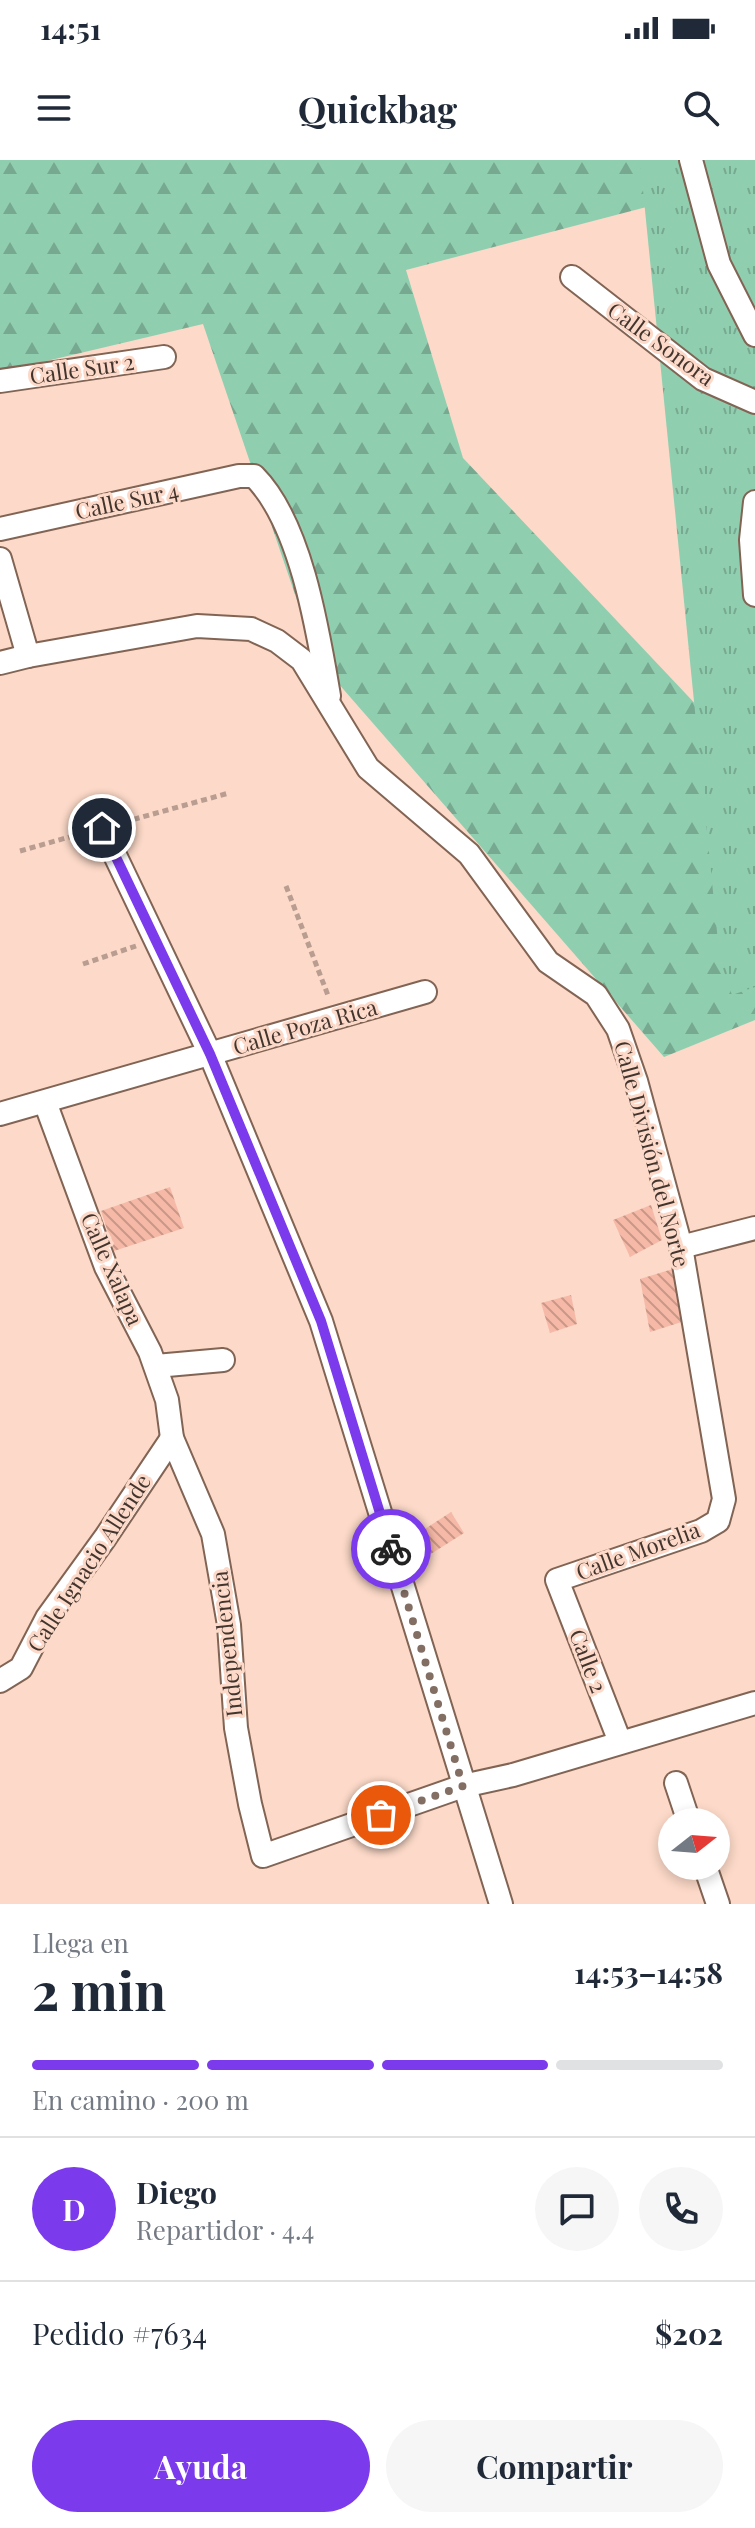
<!DOCTYPE html>
<html lang="es">
<meta charset="utf-8">
<style>
body{margin:0;font-family:"Playfair Display",serif;background:#f6f6f7;color:#1f2937;height:100vh;display:flex;flex-direction:column;font-size:30px;white-space:nowrap}
*{box-sizing:border-box;margin:0}
p{font-size:26px;color:#747a83}
.icon{flex:none;width:44px;height:44px;fill:none;stroke:currentColor;stroke-width:2;stroke-linecap:round;stroke-linejoin:round}
.map{position:relative;height:1744px;overflow:hidden}
.details{display:flex;flex-direction:column;background:#fff;flex:1}
.details>*{flex:none}
.needle{width:52px;rotate:73deg}
.fabs{position:absolute;left:658px;top:1648px;display:grid;gap:16px}
.fabs a{display:grid;place-items:center;width:72px;height:72px;border-radius:50%;background:#fff;box-shadow:0 4px 12px #0003;font-size:40px}
.pin{position:absolute;display:grid;place-items:center;width:68px;height:68px;color:#fff;margin:-34px;border:4px solid #fff;border-radius:50%;box-shadow:0 2px 8px #0007}
.courier{position:absolute;display:grid;place-items:center;width:80px;height:80px;margin:-40px;border:6px solid #7c3aed;border-radius:50%;background:#fff;color:#222;box-shadow:0 2px 10px #0007}
.headline em{font-style:normal;font-weight:700}
.headline div{display:flex;flex-direction:column-reverse}
.headline{display:flex;align-items:center;justify-content:space-between;height:136px;padding:0 32px}
h1{font-size:52px;font-weight:700;line-height:60px}
.bar{display:grid;grid-template-columns:repeat(4,1fr);gap:12px 8px;align-content:center;height:96px;padding:0 32px}
.bar i{height:10px;border-radius:6px;background:#e0e1e3}
.bar .active{background:#7c3aed}
.bar p{grid-column:span 4}
.line{display:flex;align-items:center;gap:20px;padding:0 32px;border-top:2px solid #e0e1e3}
.line div{flex:1}
.round{display:grid;place-items:center;flex:none;width:84px;height:84px;border-radius:42px;background:#f6f6f7}
.button{display:flex;gap:16px;margin-top:auto;padding:16px 32px}
.button a{flex:1;height:92px;border-radius:48px;background:#7c3aed;color:#fff;font-size:32px;font-weight:700;line-height:92px;text-align:center}
.button a+a{background:#f6f6f7;color:#1f2937}
.status{display:flex;justify-content:space-between;align-items:center;height:56px;padding:0 40px;background:#fff;direction:ltr}
.status svg{height:22px;fill:currentColor}
header{display:flex;justify-content:space-between;align-items:center;height:104px;padding:0 32px;background:#fff;font-size:36px;font-weight:700}
.map>svg:first-child{display:block}
.forest{fill:url(#forest-firs)}
.park{fill:url(#park-tufts)}
.building{fill:url(#building-back-hatch)}
.lines{fill:none;stroke-linecap:round;stroke-linejoin:round}
.street-casing{stroke:#826454;stroke-width:26}
.path{stroke:#b89d90;stroke-width:5;stroke-dasharray:6 4;stroke-linecap:butt}
.street{stroke:#fff;stroke-width:22}
.done{stroke:#836e64;stroke-width:8;stroke-dasharray:0 14.4}
.route{stroke:#7c3aed;stroke-width:10}
.labels{text-anchor:middle;stroke-width:6;stroke-linejoin:round;paint-order:stroke}
.street-label{font-size:22px;fill:#42352e;stroke:#fcd9c8}
</style>
<div class="status"><b>14:51</b><svg viewBox="0 0 49 12"><path d="M0 12V9h3v3zM5 12V6h3v6zM10 12V3h3v9zM15 12V0h3v12zM26 1h20v11H26zM47 4h2v5h-2z"/></svg></div>
<header><svg class="icon" aria-label="menu" viewBox="0 0 24 24"><path d="M4 6h16M4 12h16M4 18h16"/></svg>Quickbag<svg class="icon" aria-label="search" viewBox="0 0 24 24"><circle cx="10" cy="10" r="6"/><path d="M15 15l6 6"/></svg></header>
<div class="map">
<svg width="755" height="1744" viewBox="0 0 755 1744">
<defs>
<pattern id="forest-firs" width="22" height="20" patternUnits="userSpaceOnUse" patternTransform="scale(2)"><rect width="22" height="20" fill="#90ceb0"/><path d="M5 1l3.5 6h-7zM16 11l3.5 6h-7z" fill="#77a890"/></pattern>
<pattern id="park-tufts" width="24" height="20" patternUnits="userSpaceOnUse" patternTransform="scale(2)"><rect width="24" height="20" fill="#90ceb0"/><path d="M3 7l-1-3M5 7V3M7 7l1-3M15 17l-1-3M17 17v-4M19 17l1-3" fill="none" stroke="#77a890"/></pattern>
<pattern id="building-back-hatch" width="6" height="6" patternUnits="userSpaceOnUse" patternTransform="scale(2)"><rect width="6" height="6" fill="#f6b9a7"/><path d="M-1 5l2 2M0 0l6 6M5-1l2 2" fill="none" stroke="#c99788"/></pattern>
</defs>
<rect width="100%" height="100%" fill="#fcd9c8"/>
<!-- forest -->
<path class="forest" d="M0,0H648L658,44L406,110L463,298L755,607V860L664,897L317,499L203,164L0,212Z"/>
<!-- park -->
<path class="park" d="M640,0H755V827L732,835L720,802Z"/>
<!-- building -->
<g class="building">
<path d="M170,1027L184,1068L114,1091L101,1051Z"/>
<path d="M651,1045L662,1080L630,1097L613,1060Z"/>
<path d="M676,1108L688,1160L650,1172L640,1119Z"/>
<path d="M571,1135L577,1164L550,1173L541,1143Z"/>
<path d="M451,1352L464,1373L415,1404L402,1384Z"/>
</g>
<g class="lines">
<defs>
<g id="street">
<path d="M691,0L719,104L755,175"/>
<path d="M572,117L703,219L755,242"/>
<path d="M0,221L164,197"/>
<path d="M755,342L751,380L755,435"/>
<path d="M0,369L239,316H254C301,363 318,471 329,536"/>
<path d="M0,399L28,496"/>
<path d="M0,503L28,496L197,466L251,469L277,481L302,500L368,608L469,694L548,802L596,835L618,869L636,921L681,1087L724,1339L718,1361L701,1371L557,1420L620,1582"/>
<path d="M102,668L210,894L321,1161L501,1744"/>
<path d="M45,942L106,1107L150,1192L167,1240L172,1278L213,1374L229,1465L236,1568L250,1644L263,1696L463,1626L513,1615L755,1543"/>
<path d="M0,954L425,832"/>
<path d="M681,1087L755,1068"/>
<path d="M156,1206L223,1200"/>
<path d="M0,1521L21,1508L47,1458L105,1378L172,1278"/>
<path d="M676,1623L689,1662"/>
<path d="M705,1706L718,1744"/>
</g>
</defs>
<!-- street casing -->
<use href="#street" class="street-casing"/>
<!-- path -->
<g class="path">
<path d="M124,662L229,633"/>
<path d="M20,691L80,674"/>
<path d="M286,726L329,838"/>
<path d="M83,804L136,786"/>
</g>
<!-- street -->
<use href="#street" class="street"/>
</g>
<g class="lines">
<!-- done -->
<path class="done" d="M381,1655L463,1626L391,1389"/>
<!-- route -->
<path class="route" d="M102,668L210,894L321,1161L391,1389"/>
</g>
<g class="labels">
<!-- street labels -->
<g class="street-label">
<text transform="translate(661 184) rotate(36)" y="8">Calle Sonora</text>
<text transform="translate(82 209) rotate(-8)" y="8">Calle Sur 2</text>
<text transform="translate(127 341) rotate(-12)" y="8">Calle Sur 4</text>
<text transform="translate(305 867) rotate(-16)" y="8">Calle Poza Rica</text>
<text transform="translate(652 994) rotate(75)" y="8">Calle División del Norte</text>
<text transform="translate(112 1109) rotate(66)" y="8">Calle Xalapa</text>
<text transform="translate(638 1391) rotate(-20)" y="8">Calle Morelia</text>
<text transform="translate(89 1403) rotate(-57)" y="8">Calle Ignacio Allende</text>
<text transform="translate(227 1484) rotate(-96)" y="8">Independencia</text>
<text transform="translate(588 1501) rotate(69)" y="8">Calle 2</text>
</g>
</g>
</svg>
<div class="fabs">
<a><svg class="needle" viewBox="-14 -14 28 28"><path d="M0-13l5 13h-10z" fill="#e53935"/><path d="M0 13l5-13h-10z" fill="#747a83"/></svg></a>
</div>
<div class="pin" style="left:381px;top:1655px;background:#ea580c"><svg class="icon" aria-label="bag" viewBox="0 0 24 24"><path d="M5 8h14l-1 12H6zM9 8a3 3 0 0 1 6 0"/></svg></div>
<div class="pin" style="left:102px;top:668px;background:#1f2937"><svg class="icon" aria-label="home" viewBox="0 0 24 24"><path d="M3 11l9-7 9 7M6 9v11h12V9"/></svg></div>
<div class="courier" style="left:391px;top:1389px"><svg class="icon" aria-label="bike" viewBox="0 0 24 24"><circle cx="6" cy="16" r="4"/><circle cx="18" cy="16" r="4"/><path d="M6 16l4-8h5l3 8M10 8l3 8H6M13 5h3"/></svg></div>
</div>
<section class="details">
<div class="headline"><div><h1>2 min</h1><p>Llega en</p></div><em>14:53–14:58</em></div>
<div class="bar"><i class="active"></i><i class="active"></i><i class="active"></i><i></i><p>En camino · 200 m</p></div>
<div class="line" style="height:144px"><b class="round" style="background:#7c3aed;color:#fff">D</b><div><b>Diego</b><p>Repartidor · 4.4</p></div><a class="round"><svg class="icon" aria-label="chat" viewBox="0 0 24 24"><path d="M4 5h16v11H9l-5 4z"/></svg></a><a class="round"><svg class="icon" aria-label="phone" viewBox="0 0 24 24"><path d="M5 4h4l2 5-3 2q2 4 5 5l2-3 5 2v4C11 20 4 13 5 4z"/></svg></a></div>
<div class="line" style="height:104px"><div>Pedido #7634</div><b>$202</b></div>
<div class="button"><a>Ayuda</a><a>Compartir</a></div>
</section>
